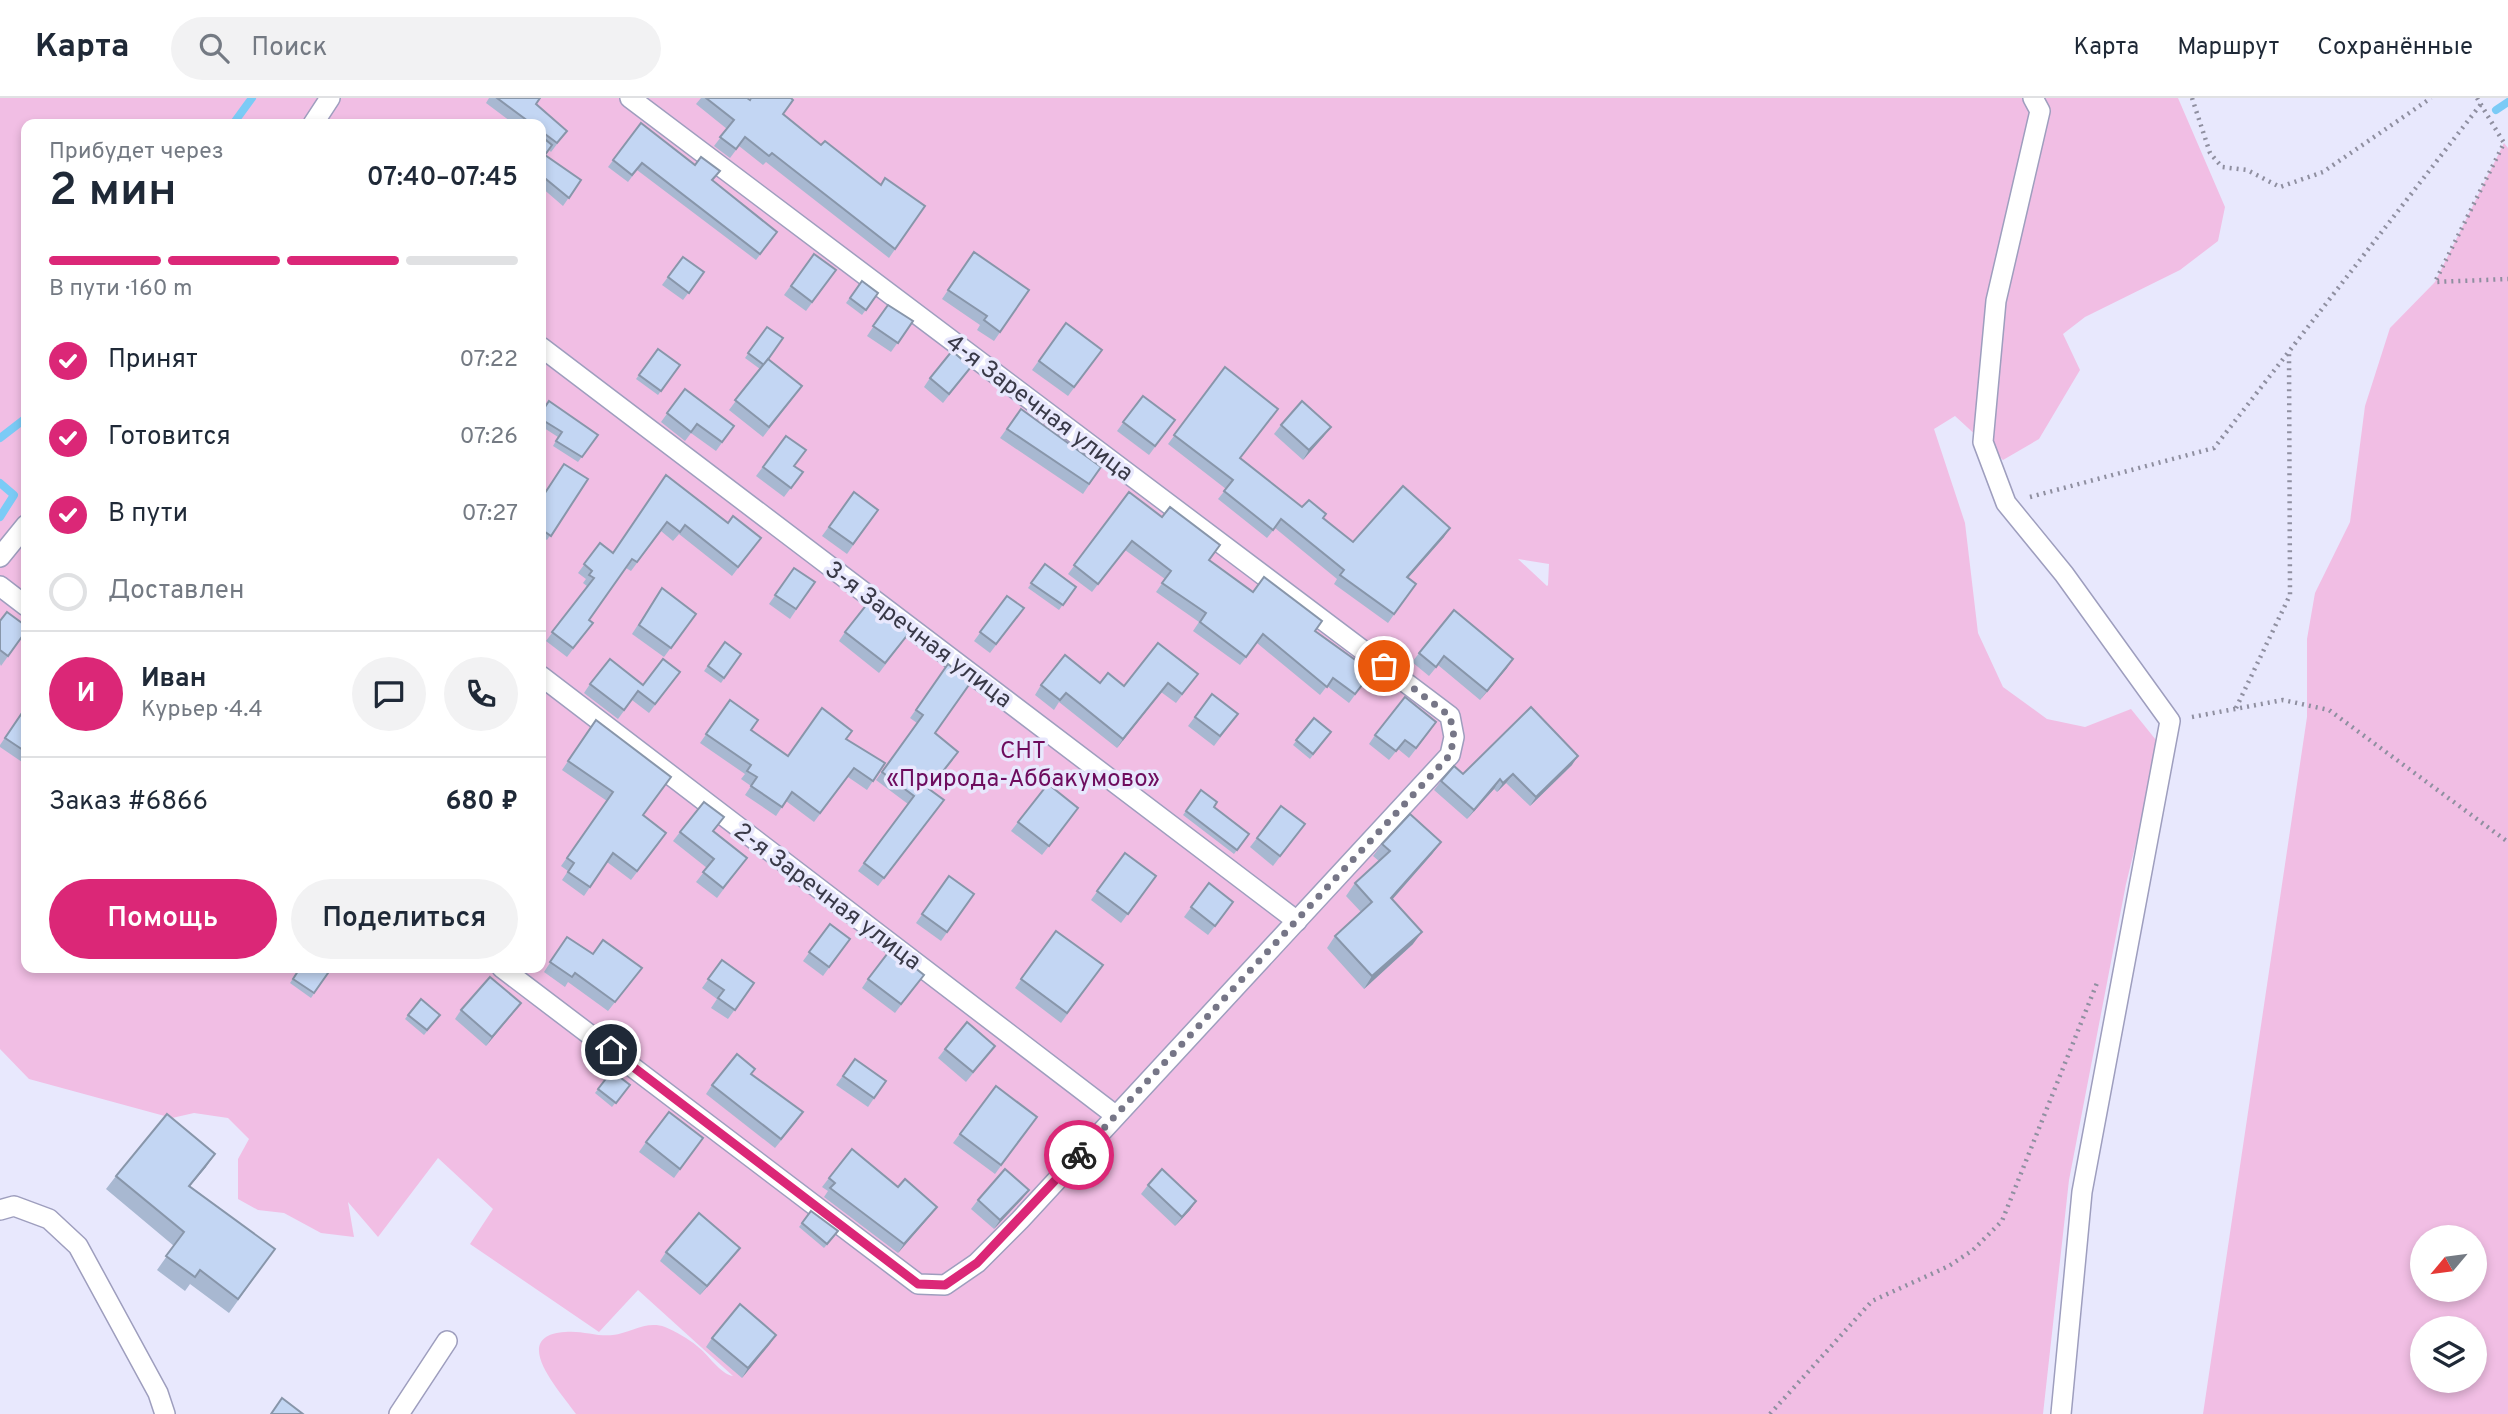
<!DOCTYPE html>
<html lang="ru">
<meta charset="utf-8">
<style>
body{margin:0;font-family:Overpass,sans-serif;background:#f2f2f3;color:#1f2937;height:100vh;display:flex;flex-direction:column;font-size:26px;white-space:nowrap}
*{box-sizing:border-box;margin:0}
p{font-size:23px;color:#747a83}
.icon{flex:none;width:38px;height:38px;fill:none;stroke:currentColor;stroke-width:2;stroke-linecap:round;stroke-linejoin:round}
.map{position:relative;flex:1;overflow:hidden}
.sheet{position:absolute;left:21px;top:21px;width:525px;height:854px;display:flex;flex-direction:column;background:#fff;border-radius:14px;box-shadow:0 4px 10px #0003}
.sheet>*{flex:none}
.needle{width:46px;rotate:241deg}
.controls{position:absolute;left:2410px;top:1127px;display:grid;gap:14px}
.controls a{display:grid;place-items:center;width:77px;height:77px;border-radius:50%;background:#fff;box-shadow:0 4px 10px #0003;font-size:35px}
.pin{position:absolute;display:grid;place-items:center;width:60px;height:60px;color:#fff;margin:-30px;border:4px solid #fff;border-radius:50%;box-shadow:0 2px 7px #0007}
.courier{position:absolute;display:grid;place-items:center;width:70px;height:70px;margin:-35px;border:5px solid #db2777;border-radius:50%;background:#fff;color:#222;box-shadow:0 2px 9px #0007}
.head em{font-style:normal;font-weight:600}
.head div{display:flex;flex-direction:column-reverse}
.head{display:flex;align-items:center;justify-content:space-between;height:119px;padding:0 28px}
h1{font-size:46px;font-weight:600;line-height:52px}
.bar{display:grid;grid-template-columns:repeat(4,1fr);gap:10px 7px;align-content:center;height:84px;padding:0 28px}
.bar i{height:9px;border-radius:5px;background:#e0e1e3}
.bar .current{background:#db2777}
.bar p{grid-column:span 4}
.line{display:flex;align-items:center;gap:18px;padding:0 28px;border-top:2px solid #e0e1e3}
.line div{flex:1}
.round{display:grid;place-items:center;flex:none;width:74px;height:74px;border-radius:37px;background:#f2f2f3}
ol{padding:0 28px;list-style:none}
li{display:flex;align-items:center;gap:21px;height:77px}
li p{margin-inline-start:auto}
li .icon{padding:7px;border-radius:50%;background:#db2777;color:#fff;stroke-width:4}
li:last-child{color:#747a83}
li i{width:38px;height:38px;border:4px solid #e0e1e3;border-radius:50%}
.button{display:flex;gap:14px;margin-top:auto;padding:14px 28px}
.button a{flex:1;height:80px;border-radius:42px;background:#db2777;color:#fff;font-size:28px;font-weight:600;line-height:80px;text-align:center}
.button a+a{background:#f2f2f3;color:#1f2937}
header{display:flex;align-items:center;gap:42px;box-sizing:border-box;height:98px;padding:0 35px;background:#fff;border-bottom:2px solid #e0e1e3}
header strong{font-size:33px}
nav{display:flex;gap:38px;margin-inline-start:auto;font-size:24px}
.search{width:490px;height:63px;background:#f2f2f3;display:flex;align-items:center;gap:18px;box-sizing:border-box;padding:0 24px;border-radius:38px;color:#747a83;font-size:26px}
.map>svg:first-child{display:block}
.green{fill:#f1bee4;fill-rule:evenodd}
.lines{fill:none;stroke-linecap:round;stroke-linejoin:round}
.stream{stroke:#7bcbf6;stroke-width:8}
.street-casing{stroke:#9e9ebe;stroke-width:22}
.path{stroke:#8f8fa0;stroke-width:4.5;stroke-dasharray:2 5;stroke-linecap:butt}
.street{stroke:#fff;stroke-width:19}
.wall{fill:#a8b8d1}
.shaded-wall{fill:#8896aa}
.building{fill:#c3d6f3;stroke:#8896aa;stroke-width:2}
.done{stroke:#767687;stroke-width:7;stroke-dasharray:0 12.6}
.route{stroke:#db2777;stroke-width:9}
.labels{text-anchor:middle;stroke-width:7;stroke-linejoin:round;paint-order:stroke}
.street-label{font-size:24px;fill:#393947;stroke:#e8e8fd}
.park-label{font-size:24px;fill:#6e0c5e;stroke:#e8e8fd}
</style>
<header>
<strong>Карта</strong>
<div class="search"><svg class="icon" aria-label="search" viewBox="0 0 24 24"><circle cx="10" cy="10" r="6"/><path d="M15 15l6 6"/></svg>Поиск</div>
<nav><a>Карта</a><a>Маршрут</a><a>Сохранённые</a></nav>
</header>
<div class="map">
<svg width="2508" height="1316" viewBox="0 0 2508 1316">
<rect width="100%" height="100%" fill="#e8e8fd"/>
<!-- green -->
<g class="green">
<path d="M0,0H2178L2225,109L2218,143L2180,172L2085,219L2063,236L2080,272L2039,341L2003,362L1955,318L1934,331L1965,425L1978,535L2003,589L2047,621L2085,629L2131,611L2160,647L2126,786L2069,1082L2043,1316H576C560,1293 508,1238 565,1234C581,1232 598,1239 613,1237C630,1235 647,1222 665,1229C675,1233 689,1241 697,1248C708,1256 720,1276 733,1278L638,1192L599,1234L470,1146L493,1111L438,1060L378,1139L348,1104L354,1139L321,1135L284,1115L258,1112L238,1101V1061L249,1041L228,1020L194,1015L172,1020L29,981L0,951ZM26,26H541V870H26ZM1518,461L1549,466L1548,487L1547,488Z"/>
<path d="M2504,45L2508,50V1316H2203L2307,619V541L2315,495L2350,424L2365,308L2390,230L2435,184ZM2422,1139H2474V1192H2422ZM2422,1230H2474V1283H2422Z"/>
</g>
<g class="lines">
<!-- stream -->
<g class="stream">
<path d="M2496,12L2508,4"/>
<path d="M233,26L252,0"/>
<path d="M0,340L26,320"/>
<path d="M0,385L14,397L0,419"/>
</g>
<defs>
<g id="street">
<path d="M2033,0L2040,13L1996,203L1983,344L2006,405L2064,476L2170,623L2082,1094L2061,1316"/>
<path d="M313,26L330,0"/>
<path d="M541,249L1297,823"/>
<path d="M0,459L26,427"/>
<path d="M0,488L26,508"/>
<path d="M541,578L1115,1017"/>
<path d="M502,870L918,1186L945,1187L977,1165L1020,1122L1450,657L1454,639L1450,618L630,0"/>
<path d="M0,1112L14,1108L49,1121L78,1148L158,1295L165,1316"/>
<path d="M399,1316L447,1243"/>
</g>
</defs>
<!-- street casing -->
<use href="#street" class="street-casing"/>
<!-- path -->
<g class="path">
<path d="M2192,0L2210,55L2222,69L2247,72L2280,89L2323,74L2431,0"/>
<path d="M2477,0L2504,45L2435,184L2508,181"/>
<path d="M2030,399L2214,350L2481,6"/>
<path d="M2236,610L2290,497L2289,254"/>
<path d="M2192,619L2283,602L2329,612L2508,744"/>
<path d="M1770,1316L1872,1203L1949,1168L1973,1152L2002,1123L2097,885"/>
</g>
<!-- street -->
<use href="#street" class="street"/>
</g>
<!-- wall -->
<g class="wall">
<path d="M489,0H540L536,6L567,33L551,54L549,52L545,57L581,82L563,108L541,89V26H514L486,5Z"/>
<path d="M701,0H747L783,16L821,47L881,87L925,108L889,160L766,64L763,67L739,48L730,60L714,48L727,31L696,6Z"/>
<path d="M641,25L777,134L756,162L637,72L628,84L608,69Z"/>
<path d="M974,154L1029,192L994,243L977,232L980,227L942,201Z"/>
<path d="M814,156L836,172L806,213L784,197Z"/>
<path d="M683,159L704,174L683,202L662,187Z"/>
<path d="M862,183L878,195L862,217L846,205Z"/>
<path d="M888,207L913,223L891,254L867,238Z"/>
<path d="M1066,225L1102,252L1068,298L1032,272Z"/>
<path d="M767,229L768,261L802,288L763,339L729,312L760,271L745,260Z"/>
<path d="M658,251L680,267L658,297L636,281Z"/>
<path d="M971,269L943,305L924,289L930,280Z"/>
<path d="M1225,269L1241,360L1302,409L1323,421L1353,444L1444,439L1408,480L1416,486L1388,525L1334,486L1337,481L1275,430L1267,440L1218,401L1226,391L1168,346Z"/>
<path d="M685,291L734,328L716,353L691,335L685,343L661,324Z"/>
<path d="M1143,298L1175,322L1149,357L1117,333Z"/>
<path d="M1021,311L1101,369L1083,396L1000,340Z"/>
<path d="M541,315L598,337L578,364L553,348L558,339L541,328Z"/>
<path d="M1281,327L1324,338L1303,362L1274,336Z"/>
<path d="M786,338L794,368L803,374L784,399L756,378Z"/>
<path d="M666,377L728,425L761,440L732,478L679,436L673,443L661,433L631,473L626,470L589,522L593,525L567,559L546,543L587,488L583,485L586,481L578,475L600,445L613,455Z"/>
<path d="M588,381L547,442L541,438V401Z"/>
<path d="M854,394L878,412L847,456L822,438Z"/>
<path d="M1129,394L1209,462L1253,494L1315,533L1372,574L1349,605L1327,588L1320,597L1257,545L1240,567L1193,533L1199,524L1156,494L1165,481L1125,452L1092,494L1068,476Z"/>
<path d="M1045,466L1076,489L1059,512L1028,490Z"/>
<path d="M794,470L815,484L790,521L769,506Z"/>
<path d="M662,490L696,516L664,559L632,536Z"/>
<path d="M1007,498L1024,510L990,555L974,543Z"/>
<path d="M1454,512L1507,570L1480,602L1438,567L1429,578L1412,564Z"/>
<path d="M0,523L26,533L1,568L0,566Z"/>
<path d="M845,534L902,545L879,575L839,543Z"/>
<path d="M725,544L741,556L721,585L704,573Z"/>
<path d="M948,566L935,635L953,662L930,691L944,702L878,788L858,773L908,706L876,682L917,625L910,620Z"/>
<path d="M680,574L649,615L632,602L618,621L584,595L590,586L643,587Z"/>
<path d="M1198,576L1176,605L1161,594L1117,650L1059,604L1054,612L1035,597L1041,587L1100,585L1124,588Z"/>
<path d="M1212,596L1238,616L1214,648L1188,628Z"/>
<path d="M730,602L751,632L788,658L846,641L885,665L867,692L848,679L814,724L786,703L776,718L745,697L751,688L741,681L745,676L700,645Z"/>
<path d="M26,609V659L22,664L0,649V647Z"/>
<path d="M1314,620L1331,634L1310,661L1293,647Z"/>
<path d="M596,622L643,718L660,744L631,782L607,764L584,798L562,782L568,773L561,768L607,703L562,672Z"/>
<path d="M1430,633L1409,660L1398,651L1389,662L1369,646L1375,637Z"/>
<path d="M1572,667L1530,708L1506,685L1497,694L1494,691L1467,721L1434,692L1441,683L1463,676Z"/>
<path d="M1201,692L1214,709L1249,736L1234,756L1183,717Z"/>
<path d="M1078,710L1042,757L1011,733L1018,724Z"/>
<path d="M1305,726L1273,768L1250,749L1257,740Z"/>
<path d="M714,733L747,760L717,800L696,784L707,770L673,743L680,734Z"/>
<path d="M1441,744L1432,756L1392,802L1413,846L1364,891L1327,850L1335,838L1361,814L1346,798L1355,785L1379,763L1373,758L1382,746Z"/>
<path d="M1125,755L1156,778L1121,825L1091,802Z"/>
<path d="M949,778L974,796L941,843L916,825Z"/>
<path d="M1209,785L1227,813L1208,837L1184,819Z"/>
<path d="M830,826L850,841L823,878L803,863Z"/>
<path d="M1056,833L1103,867L1061,925L1015,890Z"/>
<path d="M567,839L593,856L635,879L608,913L568,884L565,889L544,874Z"/>
<path d="M722,862L754,885L728,921L711,910L717,901L702,890Z"/>
<path d="M300,870L328,875L311,900L290,885Z"/>
<path d="M868,881L917,886L895,915L862,890Z"/>
<path d="M461,912L514,914L486,948L455,921Z"/>
<path d="M408,917H440L424,937L405,921Z"/>
<path d="M945,951L988,957L966,984L938,960Z"/>
<path d="M855,961L886,983L868,1009L836,987Z"/>
<path d="M612,973L630,987L612,1009L595,995Z"/>
<path d="M751,976L797,1023L775,1050L706,996L712,987Z"/>
<path d="M996,988L1037,1019L995,1076L953,1045Z"/>
<path d="M703,1040L674,1080L639,1054L646,1044Z"/>
<path d="M206,1069L190,1088L275,1151L229,1215L190,1186L185,1193L157,1172L174,1148L106,1091L116,1078Z"/>
<path d="M829,1080L930,1118L898,1155L824,1099L828,1093L822,1089Z"/>
<path d="M1148,1087L1196,1103L1190,1112L1175,1128L1141,1096Z"/>
<path d="M1029,1092L1022,1101L994,1131L971,1111L978,1102Z"/>
<path d="M802,1125L834,1138L824,1150L799,1129Z"/>
<path d="M666,1154L733,1159L700,1197L660,1163Z"/>
<path d="M776,1237L742,1280L706,1249L712,1240Z"/>
</g>
<!-- shaded-wall -->
<g class="shaded-wall">
<path d="M1331,329L1324,338L1303,362L1309,352Z"/>
<path d="M1450,430L1444,439L1401,488L1407,479Z"/>
<path d="M1513,561L1507,570L1480,602L1487,593Z"/>
<path d="M1168,585L1161,594L1117,650L1123,641Z"/>
<path d="M1578,658L1572,667L1530,708L1536,699Z"/>
<path d="M1513,676L1506,685L1497,694L1503,685Z"/>
<path d="M1500,681L1494,691L1467,721L1474,712Z"/>
<path d="M1441,744L1432,756L1382,813L1391,800Z"/>
<path d="M1422,834L1413,846L1364,891L1372,878Z"/>
<path d="M521,905L514,914L486,948L492,939Z"/>
<path d="M215,1056L206,1069L179,1101L189,1088Z"/>
<path d="M1029,1092L1022,1101L994,1131L1000,1122Z"/>
<path d="M1196,1103L1190,1112L1175,1128L1182,1119Z"/>
<path d="M937,1109L930,1118L898,1155L904,1146Z"/>
<path d="M740,1150L733,1159L700,1197L707,1188Z"/>
<path d="M776,1237L770,1246L742,1280L748,1270Z"/>
</g>
<!-- building -->
<g class="building">
<path d="M497,0H540L536,6L567,33L557,45L541,33V26H532Z"/>
<path d="M706,0H747L750,2L751,0H791L793,2L783,16L821,47L825,43L881,87L885,80L925,108L895,151L772,55L769,58L745,39L736,51L720,39L734,22Z"/>
<path d="M641,25L695,67L701,59L720,73L712,82L777,134L760,156L642,65L632,77L613,62Z"/>
<path d="M541,38L552,47L545,57L581,82L569,100L541,77Z"/>
<path d="M974,154L1029,192L1000,234L984,222L987,218L948,192Z"/>
<path d="M814,156L836,172L812,204L791,188Z"/>
<path d="M683,159L704,174L689,195L668,179Z"/>
<path d="M862,183L878,195L866,212L850,200Z"/>
<path d="M888,207L913,223L898,245L873,228Z"/>
<path d="M1066,225L1102,252L1074,289L1039,263Z"/>
<path d="M767,229L783,240L764,267L748,255Z"/>
<path d="M658,251L680,267L661,293L639,277Z"/>
<path d="M952,253L971,269L949,296L930,280Z"/>
<path d="M768,261L802,288L769,329L735,302Z"/>
<path d="M1225,269L1278,311L1240,360L1302,409L1309,402L1326,416L1323,420L1353,444L1403,388L1450,430L1407,479L1416,486L1394,516L1340,477L1344,472L1281,421L1273,432L1224,393L1233,382L1174,337Z"/>
<path d="M685,291L734,328L722,344L697,326L691,334L667,315Z"/>
<path d="M1143,298L1175,322L1155,348L1123,324Z"/>
<path d="M549,303L598,337L582,359L556,343L562,334L541,321V315Z"/>
<path d="M1302,303L1331,329L1309,352L1281,327Z"/>
<path d="M1021,311L1101,369L1089,386L1007,331Z"/>
<path d="M786,338L806,352L794,368L803,374L791,390L763,369Z"/>
<path d="M564,366L588,381L551,438L541,431V401Z"/>
<path d="M666,377L728,425L733,418L761,440L738,469L685,427L680,434L667,424L637,464L632,461L589,522L593,525L573,550L552,534L594,480L589,477L592,473L584,466L600,445L613,455Z"/>
<path d="M854,394L878,412L853,446L829,429Z"/>
<path d="M1129,394L1162,419L1170,409L1220,447L1209,462L1253,494L1264,479L1322,523L1315,533L1372,574L1355,596L1333,580L1327,589L1263,536L1246,559L1200,524L1206,515L1162,485L1171,473L1132,443L1098,486L1074,467Z"/>
<path d="M1045,466L1076,489L1063,507L1031,485Z"/>
<path d="M794,470L815,484L796,511L775,497Z"/>
<path d="M662,490L696,516L671,550L639,527Z"/>
<path d="M1007,498L1024,510L996,546L980,534Z"/>
<path d="M868,505L909,535L885,565L845,534Z"/>
<path d="M1454,512L1513,561L1487,593L1444,558L1436,569L1419,555Z"/>
<path d="M7,514L26,528V533L8,558L0,552V523Z"/>
<path d="M725,544L741,556L724,580L708,568Z"/>
<path d="M1158,545L1198,576L1182,596L1168,585L1123,641L1066,595L1060,602L1041,587L1065,557L1100,585L1108,575L1124,588Z"/>
<path d="M610,561L643,587L663,561L680,574L655,606L638,593L624,612L590,586Z"/>
<path d="M948,566L971,584L935,635L958,654L929,691L944,702L884,780L864,765L914,698L882,674L923,617L916,612Z"/>
<path d="M1212,596L1238,616L1220,638L1195,619Z"/>
<path d="M1405,599L1436,624L1416,650L1405,642L1396,653L1375,637Z"/>
<path d="M730,602L758,622L751,632L788,658L822,610L852,633L846,641L885,665L873,683L854,670L820,715L792,694L782,709L751,688L757,679L747,673L751,667L706,636Z"/>
<path d="M26,609V654L5,640Z"/>
<path d="M1531,609L1578,658L1536,699L1513,676L1503,685L1500,681L1474,712L1441,683L1454,668L1463,676Z"/>
<path d="M1314,620L1331,634L1313,656L1296,642Z"/>
<path d="M596,622L671,679L643,717L666,735L637,773L613,755L590,789L568,774L574,765L567,760L613,694L568,663Z"/>
<path d="M1048,686L1078,710L1049,748L1018,724Z"/>
<path d="M1201,692L1217,704L1214,709L1249,736L1237,752L1186,713Z"/>
<path d="M704,704L724,719L713,733L747,760L723,790L703,774L714,761L680,734Z"/>
<path d="M1281,708L1305,726L1280,758L1257,740Z"/>
<path d="M1410,716L1441,744L1391,800L1422,834L1372,878L1335,838L1372,804L1355,785L1390,753L1382,746Z"/>
<path d="M1125,755L1156,778L1128,816L1097,793Z"/>
<path d="M949,778L974,796L947,834L922,816Z"/>
<path d="M1209,785L1233,804L1215,828L1191,809Z"/>
<path d="M830,826L850,841L829,869L809,854Z"/>
<path d="M1056,833L1103,867L1067,915L1021,881Z"/>
<path d="M567,839L593,856L603,842L642,870L615,904L575,875L572,879L550,864Z"/>
<path d="M891,851L924,877L901,906L868,881Z"/>
<path d="M722,862L754,885L735,912L718,900L724,892L708,881Z"/>
<path d="M300,870H321L328,875L314,895L293,881Z"/>
<path d="M490,879L521,905L492,939L461,912Z"/>
<path d="M421,901L440,917L427,932L408,917Z"/>
<path d="M967,924L995,948L973,974L945,951Z"/>
<path d="M737,956L755,971L751,976L803,1014L781,1041L712,987Z"/>
<path d="M855,961L886,983L874,1000L843,978Z"/>
<path d="M612,973L630,987L616,1005L598,991Z"/>
<path d="M996,988L1037,1019L1001,1067L960,1036Z"/>
<path d="M669,1014L703,1040L680,1071L646,1044Z"/>
<path d="M167,1016L215,1056L189,1088L275,1151L238,1201L200,1172L195,1179L166,1158L184,1134L116,1078Z"/>
<path d="M852,1051L898,1089L905,1081L937,1109L904,1146L830,1090L835,1085L829,1080Z"/>
<path d="M1005,1071L1029,1092L1000,1122L978,1102Z"/>
<path d="M1162,1071L1196,1103L1182,1119L1148,1087Z"/>
<path d="M811,1113L838,1133L827,1146L802,1125Z"/>
<path d="M699,1115L740,1150L707,1188L666,1154Z"/>
<path d="M740,1206L776,1237L748,1270L712,1240Z"/>
<path d="M282,1300L303,1316H271Z"/>
</g>
<g class="lines">
<!-- done -->
<path class="done" d="M1079,1057L1450,657L1454,639L1450,618L1384,568"/>
<!-- route -->
<path class="route" d="M611,952L918,1186L945,1187L977,1165L1079,1057"/>
</g>
<g class="labels">
<!-- street labels -->
<g class="street-label">
<text transform="translate(1040 309) rotate(37)" y="8">4-я Заречная улица</text>
<text transform="translate(919 536) rotate(37)" y="8">3-я Заречная улица</text>
<text transform="translate(828 798) rotate(37)" y="8">2-я Заречная улица</text>
</g>
<!-- park labels -->
<g class="park-label">
<text x="1023" y="660">СНТ<tspan x="1023" dy="28">«Природа-Аббакумово»</tspan></text>
</g>
</g>
</svg>
<div class="controls">
<a><svg class="needle" viewBox="-14 -14 28 28"><path d="M0-13l5 13h-10z" fill="#e53935"/><path d="M0 13l5-13h-10z" fill="#747a83"/></svg></a>
<a><svg class="icon" aria-label="layers" viewBox="0 0 24 24"><path d="M12 4l9 5-9 5-9-5zM3 14l9 5 9-5"/></svg></a>
</div>
<div class="pin" style="left:1384px;top:568px;background:#ea580c"><svg class="icon" aria-label="bag" viewBox="0 0 24 24"><path d="M5 8h14l-1 12H6zM9 8a3 3 0 0 1 6 0"/></svg></div>
<div class="pin" style="left:611px;top:952px;background:#1f2937"><svg class="icon" aria-label="home" viewBox="0 0 24 24"><path d="M3 11l9-7 9 7M6 9v11h12V9"/></svg></div>
<div class="courier" style="left:1079px;top:1057px"><svg class="icon" aria-label="bike" viewBox="0 0 24 24"><circle cx="6" cy="16" r="4"/><circle cx="18" cy="16" r="4"/><path d="M6 16l4-8h5l3 8M10 8l3 8H6M13 5h3"/></svg></div>
<section class="sheet">
<div class="head"><div><h1>2 мин</h1><p>Прибудет через</p></div><em>07:40–07:45</em></div>
<div class="bar"><i class="current"></i><i class="current"></i><i class="current"></i><i></i><p>В пути · 160 m</p></div>
<ol>
<li><svg class="icon" aria-label="check" viewBox="0 0 24 24"><path d="M5 12l5 5 9-10"/></svg>Принят<p>07:22</p></li>
<li><svg class="icon" aria-label="check" viewBox="0 0 24 24"><path d="M5 12l5 5 9-10"/></svg>Готовится<p>07:26</p></li>
<li><svg class="icon" aria-label="check" viewBox="0 0 24 24"><path d="M5 12l5 5 9-10"/></svg>В пути<p>07:27</p></li>
<li><i></i>Доставлен</li>
</ol>
<div class="line" style="height:126px"><b class="round" style="background:#db2777;color:#fff">И</b><div><b>Иван</b><p>Курьер · 4.4</p></div><a class="round"><svg class="icon" aria-label="chat" viewBox="0 0 24 24"><path d="M4 5h16v11H9l-5 4z"/></svg></a><a class="round"><svg class="icon" aria-label="phone" viewBox="0 0 24 24"><path d="M5 4h4l2 5-3 2q2 4 5 5l2-3 5 2v4C11 20 4 13 5 4z"/></svg></a></div>
<div class="line" style="height:91px"><div>Заказ #6866</div><b>680 ₽</b></div>
<div class="button"><a>Помощь</a><a>Поделиться</a></div>
</section>
</div>
